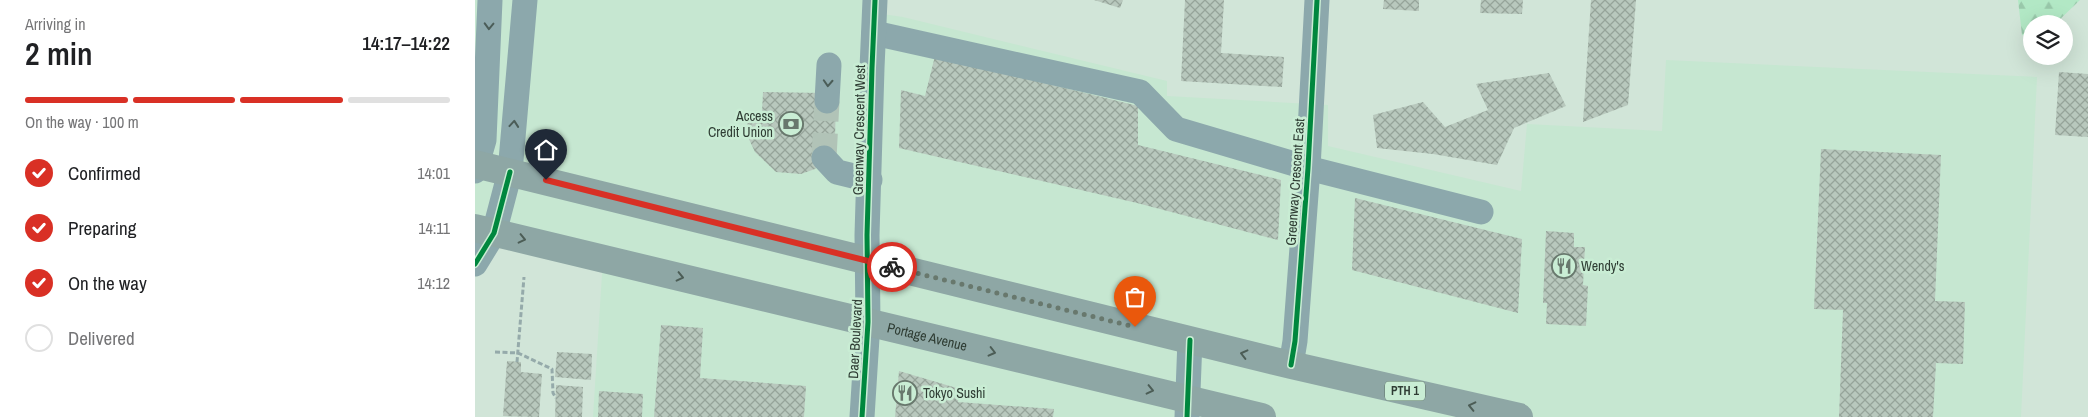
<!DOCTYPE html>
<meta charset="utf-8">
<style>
body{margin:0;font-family:"Archivo Narrow",sans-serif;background:#f6f6f6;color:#202124;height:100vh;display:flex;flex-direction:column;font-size:19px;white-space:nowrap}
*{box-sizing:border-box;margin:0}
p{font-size:16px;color:#757577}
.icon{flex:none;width:28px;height:28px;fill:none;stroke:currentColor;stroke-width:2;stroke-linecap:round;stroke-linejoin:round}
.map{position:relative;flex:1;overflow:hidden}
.details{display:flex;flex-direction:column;background:#fff;width:475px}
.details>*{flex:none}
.fabs{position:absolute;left:1548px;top:15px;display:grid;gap:10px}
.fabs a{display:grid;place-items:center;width:50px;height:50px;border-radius:50%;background:#fff;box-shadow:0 5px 20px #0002;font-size:25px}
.pin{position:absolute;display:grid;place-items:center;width:42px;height:42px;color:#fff;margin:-51px -21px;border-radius:50% 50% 50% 0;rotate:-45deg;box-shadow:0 0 5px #0007}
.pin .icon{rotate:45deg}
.courier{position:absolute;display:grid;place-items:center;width:50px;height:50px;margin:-25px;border:4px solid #d93025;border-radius:50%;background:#fff;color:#222;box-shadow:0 1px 6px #0007}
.head em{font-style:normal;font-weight:600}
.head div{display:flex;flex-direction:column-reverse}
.head{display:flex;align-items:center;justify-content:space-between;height:85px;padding:0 25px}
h1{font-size:32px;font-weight:600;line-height:38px}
.bar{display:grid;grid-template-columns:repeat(4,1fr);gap:8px 5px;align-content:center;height:60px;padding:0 25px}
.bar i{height:6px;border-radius:4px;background:#e0e0e0}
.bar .on{background:#d93025}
.bar p{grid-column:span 4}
ol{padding:0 25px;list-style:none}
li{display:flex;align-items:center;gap:15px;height:55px}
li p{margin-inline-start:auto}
li .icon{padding:5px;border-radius:50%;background:#d93025;color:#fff;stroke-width:4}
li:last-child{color:#757577}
li i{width:28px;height:28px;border:2px solid #e0e0e0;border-radius:50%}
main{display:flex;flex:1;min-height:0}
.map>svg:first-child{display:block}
.built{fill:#c6e7d1}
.forest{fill:url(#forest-firs)}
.building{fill:url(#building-cross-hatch)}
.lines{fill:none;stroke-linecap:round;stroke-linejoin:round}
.minor-tunnel{stroke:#b1c3b7;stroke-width:25;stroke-dasharray:25 12;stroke-linecap:butt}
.path{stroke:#95aaaa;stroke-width:3;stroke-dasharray:5 2.5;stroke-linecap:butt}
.minor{stroke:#8ca8ac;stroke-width:25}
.highway{stroke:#8ea7a5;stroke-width:28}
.cycleway-casing{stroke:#c9edd4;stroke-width:8}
.cycleway{stroke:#00873e;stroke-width:5}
.oneway{stroke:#4b5d58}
.oneway2{stroke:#4c5d56}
.done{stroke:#68786d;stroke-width:5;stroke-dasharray:0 9}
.route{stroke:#d93025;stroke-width:6}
.labels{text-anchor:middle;stroke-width:5;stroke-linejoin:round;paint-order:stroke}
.shield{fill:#c9edd4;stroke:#5d7264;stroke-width:1}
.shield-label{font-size:12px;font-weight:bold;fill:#2f3d34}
.poi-label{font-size:14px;fill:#2f3d34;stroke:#c9edd4;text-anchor:start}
.street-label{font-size:14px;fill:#2f3d34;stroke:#c9edd4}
</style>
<main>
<section class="details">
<div class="head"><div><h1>2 min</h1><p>Arriving in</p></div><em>14:17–14:22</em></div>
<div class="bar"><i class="on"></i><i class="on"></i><i class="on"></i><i></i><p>On the way · 100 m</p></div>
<ol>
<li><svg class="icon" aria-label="check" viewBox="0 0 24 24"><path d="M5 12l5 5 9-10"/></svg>Confirmed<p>14:01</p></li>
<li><svg class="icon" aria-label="check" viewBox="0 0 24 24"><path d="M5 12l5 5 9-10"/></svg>Preparing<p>14:11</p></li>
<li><svg class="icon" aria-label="check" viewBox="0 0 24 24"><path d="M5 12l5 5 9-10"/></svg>On the way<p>14:12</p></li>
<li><i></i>Delivered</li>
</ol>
</section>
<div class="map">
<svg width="1613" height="417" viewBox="0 0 1613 417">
<defs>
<pattern id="forest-firs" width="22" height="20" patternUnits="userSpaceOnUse" patternTransform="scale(1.25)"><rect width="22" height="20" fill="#b2e8c5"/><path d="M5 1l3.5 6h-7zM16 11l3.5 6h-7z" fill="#99c8aa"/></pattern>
<pattern id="building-cross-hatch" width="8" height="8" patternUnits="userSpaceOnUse" patternTransform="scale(1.25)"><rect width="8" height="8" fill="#b8c8bd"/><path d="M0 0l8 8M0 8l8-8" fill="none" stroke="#96a49a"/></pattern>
</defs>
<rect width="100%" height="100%" fill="#d1e5d8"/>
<!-- built -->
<path class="built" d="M0,0H401L400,13L428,17L692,81V96L853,105V146L1046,191L1052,124L1187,131L1191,60L1562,77L1546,417H118L128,258L0,228Z"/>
<!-- forest -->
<path class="forest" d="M1543,0H1605L1580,24H1556V37L1547,35Z"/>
<!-- building -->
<g class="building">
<path d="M619,0H648L645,8Z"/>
<path d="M710,0H749L746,53L809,57L807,87L706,81Z"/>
<path d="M909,0H944V11L908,9Z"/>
<path d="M1006,0H1048L1047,14L1005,13Z"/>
<path d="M1116,0H1161L1153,105L1108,122Z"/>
<path d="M460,56L663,106V145L806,180L803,240L662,203L424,148L426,90L450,96Z"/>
<path d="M1584,72L1613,74V137L1580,135Z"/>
<path d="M1074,73L1091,106L1039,128L1022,165L958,154L902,148L898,115L948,102L970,127L1013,110L1001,84Z"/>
<path d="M288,92L347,93L361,101L360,137L351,156L340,169L326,174L301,172L280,152L272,135V112H287Z"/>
<path d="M1346,149L1466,155L1460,301L1490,302L1488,364L1461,363L1458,417H1364L1368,310L1339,309Z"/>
<path d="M880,198L1047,239L1043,313L877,270Z"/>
<path d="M1071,231L1099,233V247H1110L1108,285L1113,286L1111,326L1071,324L1072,303H1068Z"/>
<path d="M186,325L228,328L225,378L331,386L329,417H179Z"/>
<path d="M82,352L117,354L116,380L80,377Z"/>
<path d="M32,361L46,362V372L67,374L64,417L28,416Z"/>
<path d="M424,371L485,389L483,402L579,409L578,417H420Z"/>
<path d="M81,385L108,387L107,417H80Z"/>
<path d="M124,391L168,394L167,417H123Z"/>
</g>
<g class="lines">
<!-- minor-tunnel -->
<path class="minor-tunnel" d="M349,158L352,101"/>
<!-- path -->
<g class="path">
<path d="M20,352L43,353L77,369L78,393L81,398"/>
<path d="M42,362L49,277"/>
</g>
<!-- minor -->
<g class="minor">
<path d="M399,33L665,92L701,129L833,168L1006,212"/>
<path d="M352,101L354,65"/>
<path d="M349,158L362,172L395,180"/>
<path d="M0,171L9,140L15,0"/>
<path d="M0,264L19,233L35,172L50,0"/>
<path d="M816,365L820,341L833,168L842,0"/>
<path d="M387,417L393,322L392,235L397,68L400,0"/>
<path d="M712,417L715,340"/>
</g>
<!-- highway -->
<g class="highway">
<path d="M0,164L816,365L1044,417"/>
<path id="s1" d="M0,228L787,417"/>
</g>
<defs>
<g id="cycleway">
<path d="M0,264L19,233L35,172"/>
<path d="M816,365L820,341L833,168L842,0"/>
<path d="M387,417L393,322L392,235L397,68L400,0"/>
<path d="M712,417L715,340"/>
</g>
</defs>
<!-- cycleway casing -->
<use href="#cycleway" class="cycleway-casing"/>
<!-- cycleway -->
<use href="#cycleway" class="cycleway"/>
</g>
<!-- one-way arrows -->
<defs><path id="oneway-chevron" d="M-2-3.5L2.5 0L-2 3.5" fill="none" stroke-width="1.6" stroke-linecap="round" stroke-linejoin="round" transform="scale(1.25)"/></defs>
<g class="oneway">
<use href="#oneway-chevron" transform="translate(14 26) rotate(92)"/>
<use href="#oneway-chevron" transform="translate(353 83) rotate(93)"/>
<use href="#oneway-chevron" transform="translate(39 124) rotate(-85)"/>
</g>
<g class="oneway2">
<use href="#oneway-chevron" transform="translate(47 239) rotate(13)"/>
<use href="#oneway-chevron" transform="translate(205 277) rotate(13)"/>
<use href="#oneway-chevron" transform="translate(517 352) rotate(14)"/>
<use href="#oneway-chevron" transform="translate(769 354) rotate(-166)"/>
<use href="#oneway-chevron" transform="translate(675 390) rotate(13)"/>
<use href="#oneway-chevron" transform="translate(997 406) rotate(-167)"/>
</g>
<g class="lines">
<!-- done -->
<path class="done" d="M417,267L660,327"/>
<!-- route -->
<path class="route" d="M71,180L417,267"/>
</g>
<!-- icons -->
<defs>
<symbol id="bank-ring" viewBox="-11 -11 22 22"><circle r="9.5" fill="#c9edd4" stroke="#68786d" stroke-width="1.5"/><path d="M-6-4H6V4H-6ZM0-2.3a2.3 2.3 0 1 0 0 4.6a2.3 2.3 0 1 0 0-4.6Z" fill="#68786d"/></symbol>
<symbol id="restaurant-ring" viewBox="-11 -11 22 22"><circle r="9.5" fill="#c9edd4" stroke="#68786d" stroke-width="1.5"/><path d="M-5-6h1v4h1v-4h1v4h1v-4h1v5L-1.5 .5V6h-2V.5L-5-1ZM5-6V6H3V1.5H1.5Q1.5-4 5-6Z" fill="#68786d"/></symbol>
</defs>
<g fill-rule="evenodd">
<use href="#bank-ring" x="302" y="110" width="28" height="28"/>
<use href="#restaurant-ring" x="1075" y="252" width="28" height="28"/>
<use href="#restaurant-ring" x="416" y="379" width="28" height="28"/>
</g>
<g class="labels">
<!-- shield labels -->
<rect class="shield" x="910" y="381.5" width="40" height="19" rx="4"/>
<g class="shield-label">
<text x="930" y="395">PTH 1</text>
</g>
<!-- poi labels -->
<g class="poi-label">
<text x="298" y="121" text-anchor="end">Access<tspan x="298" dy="16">Credit Union</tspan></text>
<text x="1106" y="271">Wendy's</text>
<text x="448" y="398">Tokyo Sushi</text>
</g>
<!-- street labels -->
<g class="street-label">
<text transform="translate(384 130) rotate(-89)" y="5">Greenway Crescent West</text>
<text transform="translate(820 182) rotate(-86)" y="5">Greenway Crescent East</text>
<text dy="5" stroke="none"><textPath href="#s1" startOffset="465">Portage Avenue</textPath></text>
<text transform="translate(380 339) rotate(-87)" y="5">Daer Boulevard</text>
</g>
</g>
</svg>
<div class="fabs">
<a><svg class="icon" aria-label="layers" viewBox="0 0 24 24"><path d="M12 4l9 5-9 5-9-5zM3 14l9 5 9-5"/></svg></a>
</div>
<div class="pin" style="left:660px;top:327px;background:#ea580c"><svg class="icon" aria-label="bag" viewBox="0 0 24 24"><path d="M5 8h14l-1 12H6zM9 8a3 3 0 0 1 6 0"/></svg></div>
<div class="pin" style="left:71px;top:180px;background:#1f2937"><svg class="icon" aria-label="home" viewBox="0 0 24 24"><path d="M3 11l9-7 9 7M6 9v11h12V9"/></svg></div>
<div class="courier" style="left:417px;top:267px"><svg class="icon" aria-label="bike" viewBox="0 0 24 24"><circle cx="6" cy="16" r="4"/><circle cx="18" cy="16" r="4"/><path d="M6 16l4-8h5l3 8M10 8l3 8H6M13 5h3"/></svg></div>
</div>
</main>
